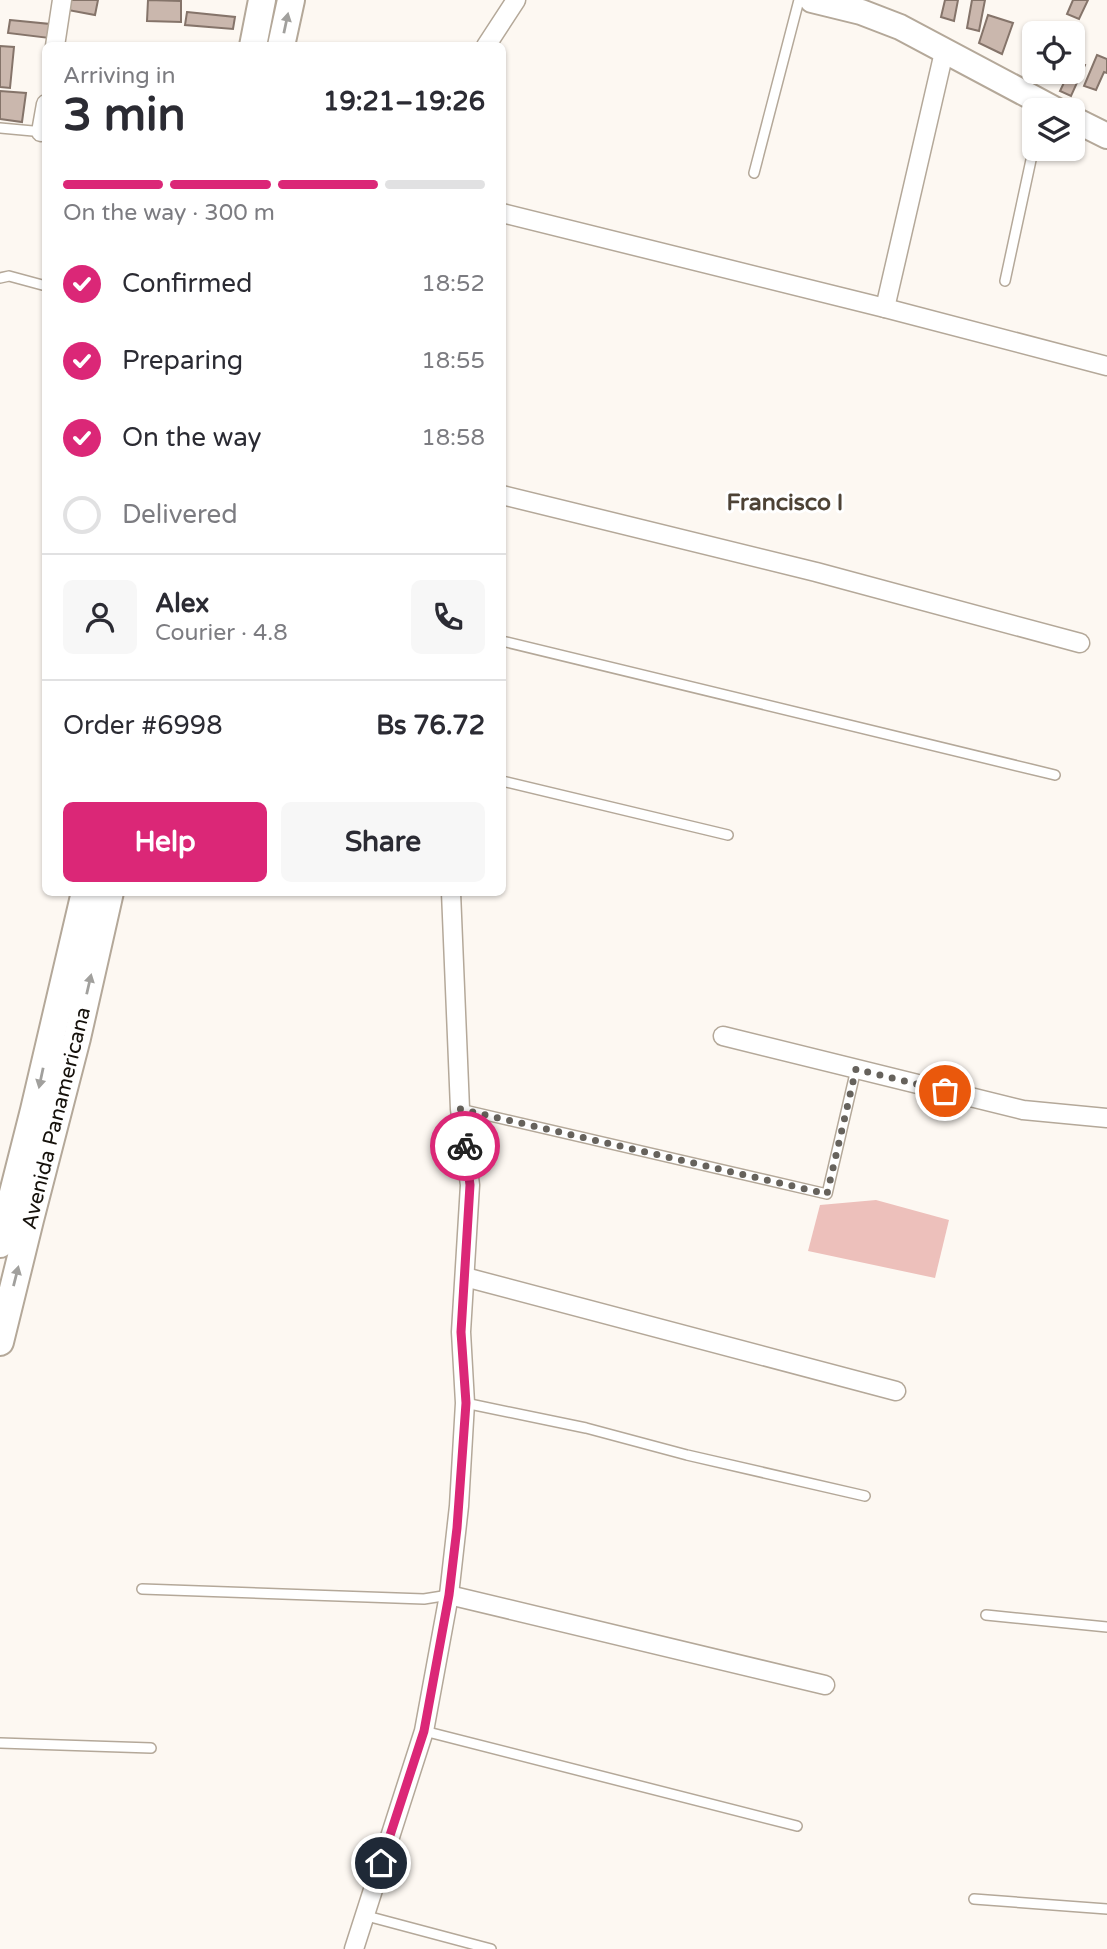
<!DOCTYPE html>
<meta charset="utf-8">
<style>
body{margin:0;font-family:"Varela Round",sans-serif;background:#f7f7f7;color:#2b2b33;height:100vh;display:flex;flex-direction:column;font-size:26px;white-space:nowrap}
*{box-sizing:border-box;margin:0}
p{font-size:23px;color:#7c7c81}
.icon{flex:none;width:38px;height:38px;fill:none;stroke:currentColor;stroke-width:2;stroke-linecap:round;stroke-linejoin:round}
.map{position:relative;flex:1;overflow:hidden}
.panel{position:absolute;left:42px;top:42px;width:464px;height:854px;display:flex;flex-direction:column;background:#fff;border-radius:10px;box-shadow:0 2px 5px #0004}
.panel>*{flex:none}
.fabs{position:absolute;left:1022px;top:21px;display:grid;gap:14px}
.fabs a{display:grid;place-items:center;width:63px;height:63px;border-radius:10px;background:#fff;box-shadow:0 2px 5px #0004;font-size:35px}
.pin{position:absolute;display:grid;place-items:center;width:60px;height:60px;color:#fff;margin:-30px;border:4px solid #fff;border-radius:50%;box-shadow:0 2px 7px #0007}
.courier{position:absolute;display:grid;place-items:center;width:70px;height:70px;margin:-35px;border:5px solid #db2777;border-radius:50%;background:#fff;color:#222;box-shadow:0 2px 9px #0007}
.overview em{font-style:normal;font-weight:800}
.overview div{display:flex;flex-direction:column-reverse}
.overview{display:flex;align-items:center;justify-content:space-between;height:119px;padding:0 21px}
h1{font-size:46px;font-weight:800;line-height:52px}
.bar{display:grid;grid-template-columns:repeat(4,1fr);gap:10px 7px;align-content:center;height:84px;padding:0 21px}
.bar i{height:9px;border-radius:5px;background:#e1e1e2}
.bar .current{background:#db2777}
.bar p{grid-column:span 4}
.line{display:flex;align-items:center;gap:18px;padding:0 21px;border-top:2px solid #e1e1e2}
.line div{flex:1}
.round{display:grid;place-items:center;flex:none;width:74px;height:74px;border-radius:10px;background:#f7f7f7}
ol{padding:0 21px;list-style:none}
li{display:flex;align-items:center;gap:21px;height:77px}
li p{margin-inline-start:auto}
li .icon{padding:7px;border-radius:50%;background:#db2777;color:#fff;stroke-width:4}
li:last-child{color:#7c7c81}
li i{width:38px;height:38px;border:4px solid #e1e1e2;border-radius:50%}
.button{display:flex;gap:14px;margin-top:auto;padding:14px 21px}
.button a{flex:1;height:80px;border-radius:10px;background:#db2777;color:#fff;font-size:28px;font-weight:800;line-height:80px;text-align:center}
.button a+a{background:#f7f7f7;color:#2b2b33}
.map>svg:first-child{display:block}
.green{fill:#edc0bb}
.building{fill:#cab7ad;stroke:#85746a;stroke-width:2}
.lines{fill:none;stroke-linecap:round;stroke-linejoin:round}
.lane-casing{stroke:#b4a899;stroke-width:12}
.street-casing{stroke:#b4a899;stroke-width:21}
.secondary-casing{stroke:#b4a899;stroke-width:28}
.primary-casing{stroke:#b4a899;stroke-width:30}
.lane{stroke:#fff;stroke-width:9}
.street{stroke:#fff;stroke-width:18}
.secondary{stroke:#fff;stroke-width:24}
.primary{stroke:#fff;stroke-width:26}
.oneway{fill:#a1a09d}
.done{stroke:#66625c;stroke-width:7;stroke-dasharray:0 12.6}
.route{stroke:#db2777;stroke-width:9}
.labels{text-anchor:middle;stroke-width:6;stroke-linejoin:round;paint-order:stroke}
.street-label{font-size:21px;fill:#15110b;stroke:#fff}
.neighbourhood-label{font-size:23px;font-weight:bold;fill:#4d4235;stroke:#fff}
</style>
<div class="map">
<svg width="1107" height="1949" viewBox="0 0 1107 1949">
<rect width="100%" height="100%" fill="#fdf8f2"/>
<!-- green -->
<path class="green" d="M876,1200L949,1220L935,1278L808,1251L820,1205Z"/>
<!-- building -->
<g class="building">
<path d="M70,0H98L95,15L68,10Z"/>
<path d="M148,0L181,1V22L147,21Z"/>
<path d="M945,0H958L954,21L941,17Z"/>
<path d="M972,0H985L979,31L967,28Z"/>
<path d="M1073,0H1088L1079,19L1067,14Z"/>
<path d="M187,12L235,17L233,29L185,25Z"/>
<path d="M988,15L1013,23L1002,54L979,43Z"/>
<path d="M10,20L50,24L49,38L8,33Z"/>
<path d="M0,46L14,47L10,88L0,87Z"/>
<path d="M1097,55L1107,59V73L1104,72L1096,90L1084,86Z"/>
<path d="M1074,60L1085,65L1071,96L1060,91L1069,72H1073Z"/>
<path d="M0,91L26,93L22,122L0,119Z"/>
</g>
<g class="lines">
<defs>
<g id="lane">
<path d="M0,128L44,132"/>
<path d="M754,173L799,0"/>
<path d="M0,278L9,276L46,286"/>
<path d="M1005,281L1034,146"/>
<path d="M502,641L1055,775"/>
<path d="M502,781L728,835"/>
<path d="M460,1109L827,1194L856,1069"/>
<path d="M465,1403L586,1428L687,1455L865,1496"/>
<path d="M142,1589L424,1599L449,1595"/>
<path d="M986,1615L1107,1627"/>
<path d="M424,1731L797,1826"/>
<path d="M0,1743L151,1748"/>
<path d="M974,1899L1107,1909"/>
<path d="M363,1915L491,1949"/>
</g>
<g id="street">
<path d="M55,46L62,0"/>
<path d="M486,46L516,0"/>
<path d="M41,132L46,104"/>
<path d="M502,213L885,308L1107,366"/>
<path d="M885,308L944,52"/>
<path d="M502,495L816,572L1080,643"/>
<path d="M723,1036L1023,1110L1107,1118"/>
<path d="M465,1277L896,1391"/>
<path d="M449,1595L825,1685"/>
<path d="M354,1949L424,1731L449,1595L459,1506L465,1403L461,1332L470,1185L460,1109L451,892"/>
</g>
<g id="secondary">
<path d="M812,0L861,12L900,27L1056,110"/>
<path d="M1073,119L1107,136"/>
</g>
<g id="primary">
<path d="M253,46L262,0"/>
<path d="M281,46L291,0"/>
<path d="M0,1244L34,1110L85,892"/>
<path d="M0,1342L30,1220L77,1038L110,892"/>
</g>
</defs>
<!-- lane casing -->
<use href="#lane" class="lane-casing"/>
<!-- street casing -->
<use href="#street" class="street-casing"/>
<!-- secondary casing -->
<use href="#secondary" class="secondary-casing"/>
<!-- primary casing -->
<use href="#primary" class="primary-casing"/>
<!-- lane -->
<use href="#lane" class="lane"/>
<!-- street -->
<use href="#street" class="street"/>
<!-- secondary -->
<use href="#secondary" class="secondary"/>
<!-- primary -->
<use href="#primary" class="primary"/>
</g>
<!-- one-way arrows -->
<defs><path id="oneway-solid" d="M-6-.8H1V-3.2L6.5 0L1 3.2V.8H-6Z" transform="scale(1.75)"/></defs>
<g class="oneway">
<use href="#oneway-solid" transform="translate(286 23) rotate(-78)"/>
<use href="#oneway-solid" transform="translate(89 984) rotate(-77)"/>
<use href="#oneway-solid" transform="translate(41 1078) rotate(102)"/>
<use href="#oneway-solid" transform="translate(16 1276) rotate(-76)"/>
</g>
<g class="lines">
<!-- done -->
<path class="done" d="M465,1146L460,1109L827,1194L856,1069L945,1091"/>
<!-- route -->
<path class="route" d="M381,1863L424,1731L449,1595L457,1528L466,1403L461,1332L470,1185L465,1146"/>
</g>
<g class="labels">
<!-- street labels -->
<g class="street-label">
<text transform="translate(56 1118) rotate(-76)" y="7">Avenida Panamericana</text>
</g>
<!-- neighbourhood labels -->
<g class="neighbourhood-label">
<text x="785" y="510">Francisco I</text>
</g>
</g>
</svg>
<div class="fabs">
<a><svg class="icon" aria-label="locate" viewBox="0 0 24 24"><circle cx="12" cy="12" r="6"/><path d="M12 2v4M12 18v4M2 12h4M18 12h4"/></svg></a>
<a><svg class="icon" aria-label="layers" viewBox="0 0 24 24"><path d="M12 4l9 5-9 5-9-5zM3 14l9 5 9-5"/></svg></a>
</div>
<div class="pin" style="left:945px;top:1091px;background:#ea580c"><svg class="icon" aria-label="bag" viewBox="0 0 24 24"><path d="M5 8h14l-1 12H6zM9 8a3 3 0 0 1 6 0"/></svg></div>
<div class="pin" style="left:381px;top:1863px;background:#1f2937"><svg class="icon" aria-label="home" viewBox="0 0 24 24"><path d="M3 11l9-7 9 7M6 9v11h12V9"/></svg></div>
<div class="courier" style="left:465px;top:1146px"><svg class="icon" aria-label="bike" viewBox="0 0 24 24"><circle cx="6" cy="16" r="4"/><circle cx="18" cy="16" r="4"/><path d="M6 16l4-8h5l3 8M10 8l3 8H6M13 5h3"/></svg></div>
<section class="panel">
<div class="overview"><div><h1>3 min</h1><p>Arriving in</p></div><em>19:21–19:26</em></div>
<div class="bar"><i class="current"></i><i class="current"></i><i class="current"></i><i></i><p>On the way · 300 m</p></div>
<ol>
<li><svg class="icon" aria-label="check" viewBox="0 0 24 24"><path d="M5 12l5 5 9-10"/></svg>Confirmed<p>18:52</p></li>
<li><svg class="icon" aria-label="check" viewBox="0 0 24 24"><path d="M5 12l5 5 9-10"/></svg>Preparing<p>18:55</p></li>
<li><svg class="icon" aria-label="check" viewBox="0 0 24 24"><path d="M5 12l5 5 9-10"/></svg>On the way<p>18:58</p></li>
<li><i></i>Delivered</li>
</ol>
<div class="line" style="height:126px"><a class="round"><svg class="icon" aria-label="person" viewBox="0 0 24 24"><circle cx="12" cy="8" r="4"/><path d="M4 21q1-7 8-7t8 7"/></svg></a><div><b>Alex</b><p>Courier · 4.8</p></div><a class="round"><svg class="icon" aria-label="phone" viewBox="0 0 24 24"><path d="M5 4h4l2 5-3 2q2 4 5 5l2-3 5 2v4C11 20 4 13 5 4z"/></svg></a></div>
<div class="line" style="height:91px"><div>Order #6998</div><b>Bs 76.72</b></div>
<div class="button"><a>Help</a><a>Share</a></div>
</section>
</div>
